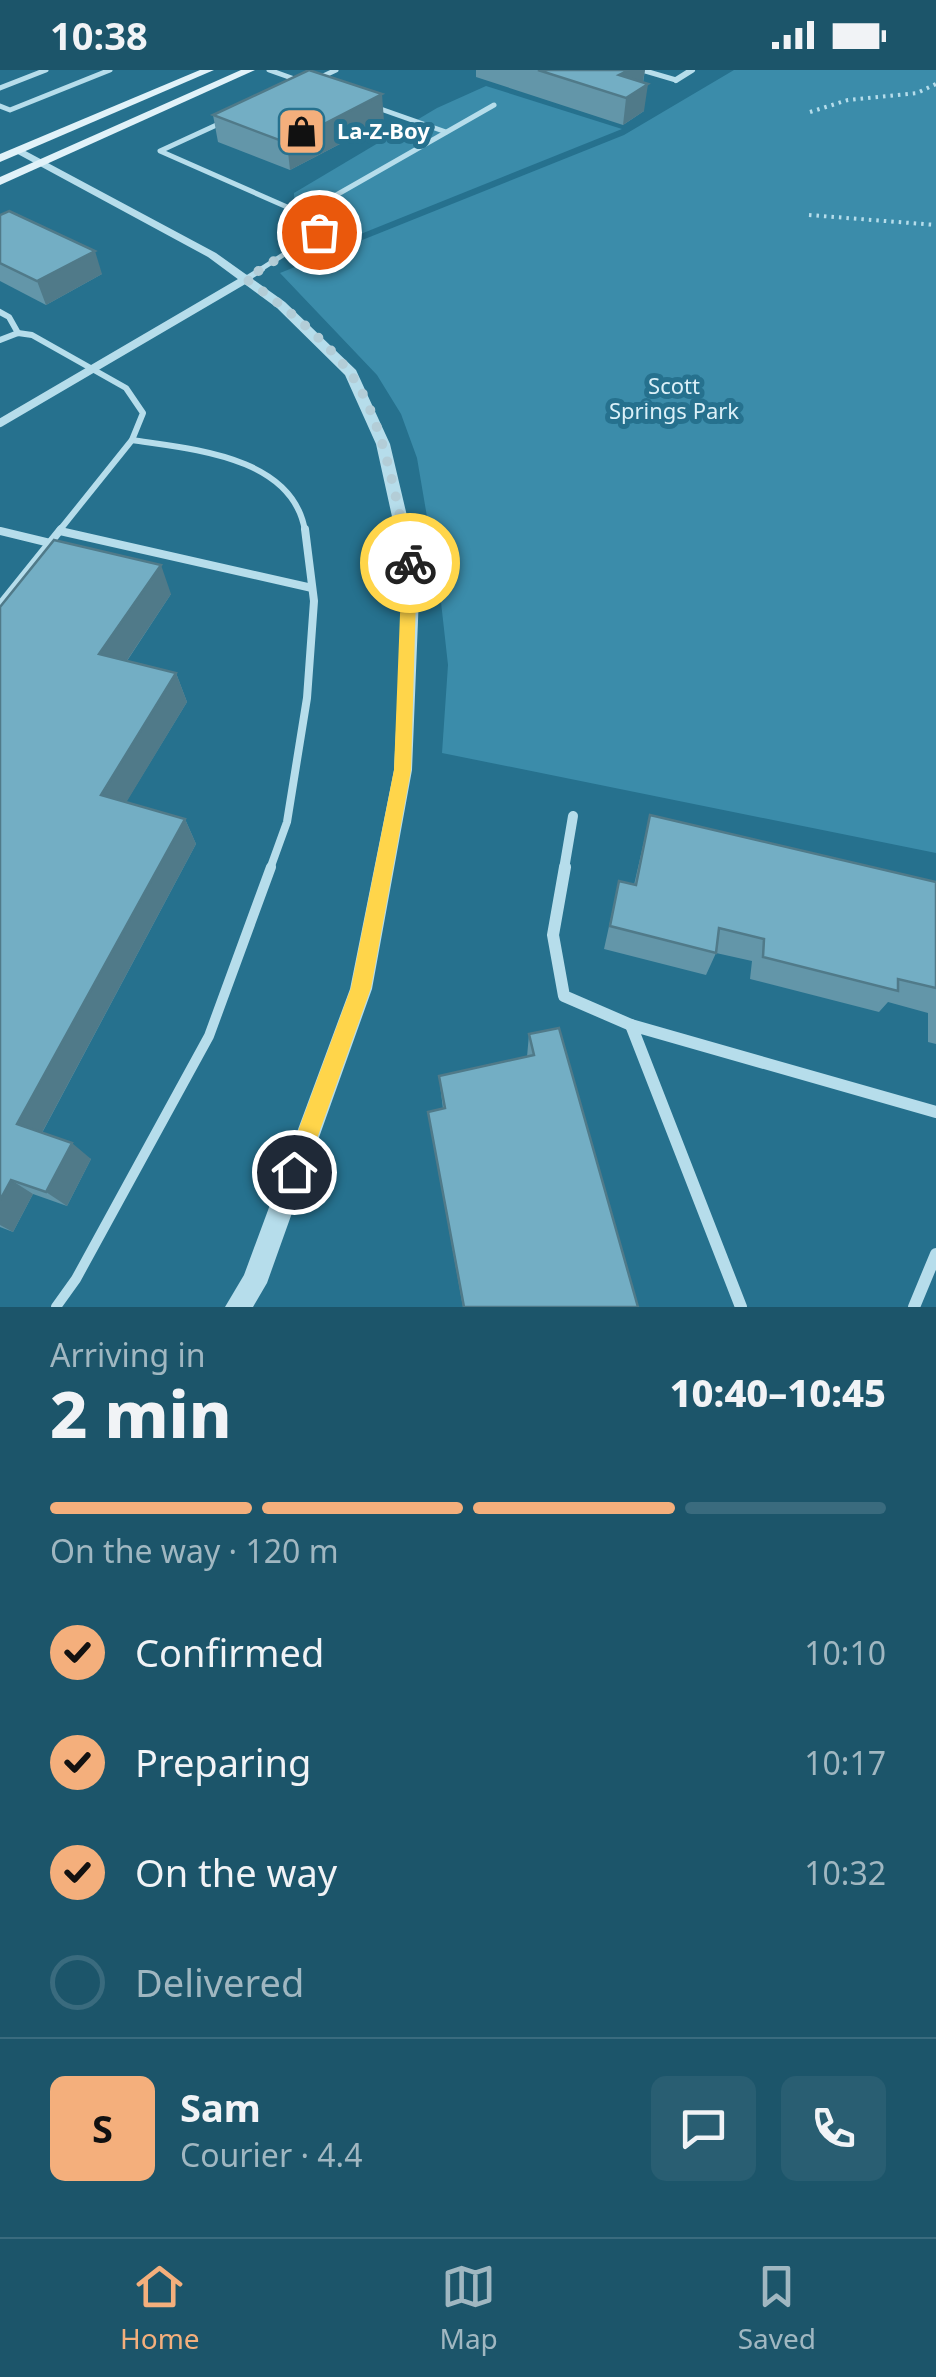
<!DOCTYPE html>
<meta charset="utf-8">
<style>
body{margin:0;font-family:"Noto Sans",sans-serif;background:#295e72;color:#f1f3f6;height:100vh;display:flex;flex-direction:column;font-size:38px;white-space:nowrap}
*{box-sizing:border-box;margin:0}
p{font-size:32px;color:#a0b7c1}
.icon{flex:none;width:55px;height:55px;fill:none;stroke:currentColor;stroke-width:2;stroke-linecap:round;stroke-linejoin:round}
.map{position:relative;height:1237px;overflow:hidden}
.panel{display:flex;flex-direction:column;background:#1c556a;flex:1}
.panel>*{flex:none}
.pin{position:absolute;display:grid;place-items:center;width:85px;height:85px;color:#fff;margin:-42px;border:5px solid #fff;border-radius:50%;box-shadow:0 2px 10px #0007}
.courier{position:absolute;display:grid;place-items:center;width:100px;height:100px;margin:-50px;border:8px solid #ffd54a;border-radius:50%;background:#fff;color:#222;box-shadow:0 2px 12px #0007}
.head em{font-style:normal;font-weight:800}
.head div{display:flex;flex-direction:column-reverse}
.head{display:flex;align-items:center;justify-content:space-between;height:170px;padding:0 50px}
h1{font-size:65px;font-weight:800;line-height:75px}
.bar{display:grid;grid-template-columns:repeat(4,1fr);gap:15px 10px;align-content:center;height:120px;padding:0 50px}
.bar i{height:12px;border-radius:8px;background:#3a6b7e}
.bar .selected{background:#f4af7c}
.bar p{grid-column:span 4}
.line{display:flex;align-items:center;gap:25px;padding:0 50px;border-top:2px solid #3a6b7e}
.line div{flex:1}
.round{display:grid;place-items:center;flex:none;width:105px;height:105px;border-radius:15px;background:#295e72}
ol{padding:0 50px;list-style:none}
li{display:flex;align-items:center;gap:30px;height:110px}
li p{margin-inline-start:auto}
li .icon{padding:10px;border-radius:50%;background:#f4af7c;color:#111;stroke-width:4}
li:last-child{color:#a0b7c1}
li i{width:55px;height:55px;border:5px solid #3a6b7e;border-radius:50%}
.status{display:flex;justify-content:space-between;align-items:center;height:70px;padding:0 50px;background:#1c556a;direction:ltr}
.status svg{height:28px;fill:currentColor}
.tab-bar{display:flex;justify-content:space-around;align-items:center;height:140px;border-top:2px solid #3a6b7e;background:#1c556a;font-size:28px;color:#a0b7c1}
.tab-bar a{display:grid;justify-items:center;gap:5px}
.tab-bar .selected{color:#f4af7c}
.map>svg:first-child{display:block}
.green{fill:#3b8caa}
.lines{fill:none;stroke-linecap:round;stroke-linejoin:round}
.path{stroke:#b6ddeb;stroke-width:4;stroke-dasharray:2.5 5;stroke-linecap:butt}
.service-far3{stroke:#b6ddeb;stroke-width:5}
.service-far2{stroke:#b6ddeb;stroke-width:6}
.service-far1{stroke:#b6ddeb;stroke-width:8}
.service{stroke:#b6ddeb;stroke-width:10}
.minor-far3{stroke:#b6ddeb;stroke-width:6}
.minor-far2{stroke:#b6ddeb;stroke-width:8}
.minor-far1{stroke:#b6ddeb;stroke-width:10}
.minor{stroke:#b6ddeb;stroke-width:12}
.tertiary{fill:#b6ddeb;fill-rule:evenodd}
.secondary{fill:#e1f2f9;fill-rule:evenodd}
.wall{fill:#6396a9}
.shaded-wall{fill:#507a89}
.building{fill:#73aec4;stroke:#507a89;stroke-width:2.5}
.route{fill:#ffd54a}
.done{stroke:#b3cdd7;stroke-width:10;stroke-dasharray:0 18}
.labels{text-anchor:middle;stroke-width:10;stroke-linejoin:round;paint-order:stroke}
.far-poi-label{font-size:22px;font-weight:bold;fill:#fff;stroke:#26718e;text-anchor:start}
.far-park-label{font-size:22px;fill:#dbf0f8;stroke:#26718e}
</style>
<div class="status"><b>10:38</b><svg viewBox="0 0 49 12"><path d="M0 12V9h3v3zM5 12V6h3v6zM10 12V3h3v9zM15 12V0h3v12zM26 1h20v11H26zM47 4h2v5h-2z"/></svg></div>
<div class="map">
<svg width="936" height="1237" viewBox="0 0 936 1237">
<rect width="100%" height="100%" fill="#26718e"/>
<!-- green -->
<g class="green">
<path d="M734,0H936V783L442,683L448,595L440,523L417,388L401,344L377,305L280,203L624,65Z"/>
<path d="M486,16L622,59L296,190L294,123L437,38Z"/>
</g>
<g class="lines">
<!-- path -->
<g class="path">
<path d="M810,42L848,30L917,23L936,14"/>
<path d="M809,145L936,155"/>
</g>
<!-- service-far3 -->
<g class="service-far3">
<path d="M269,0L300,11"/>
<path d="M642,0L676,10"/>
<path d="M317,9L336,0"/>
<path d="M0,18L46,0"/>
<path d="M0,36L10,40L110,0"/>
<path d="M375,37L446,62"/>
<path d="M223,52L160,81L303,144L319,162L258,201"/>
<path d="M303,144L494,35"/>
</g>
<!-- service-far2 -->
<g class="service-far2">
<path d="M246,209L262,199"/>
<path d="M0,242L9,247L18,263"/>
<path d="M0,270L18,263L32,265L126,318L143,343L132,370L59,461"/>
<path d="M132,370C191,379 293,386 305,461"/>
</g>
<!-- service-far1 -->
<g class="service-far1">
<path d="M0,461L50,473"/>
<path d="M60,461L312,518"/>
<path d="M0,535L61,459"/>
<path d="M270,799L287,752L307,628L314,531L305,459"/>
</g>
<!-- service -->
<path class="service" d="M56,1237L76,1209L209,966L271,797"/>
<!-- minor-far3 -->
<path class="minor-far3" d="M676,10L692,0"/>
<!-- minor-far2 -->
<path class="minor-far2" d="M0,353L246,209"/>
<!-- minor-far1 -->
<path class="minor-far1" d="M564,799L573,746"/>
<!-- minor -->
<g class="minor">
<path d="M565,797L553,865L564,926L631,955"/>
<path d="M741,1237L631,955L936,1042"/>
<path d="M914,1237L936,1184"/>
</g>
<!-- tertiary -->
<path class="tertiary" d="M18,77L216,183L285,232L356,300L390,374L420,501L412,700L372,919L267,1213L253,1237H225L244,1205L350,919L394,700L404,501L376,374L345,305L277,238L208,187L14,82L13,80Z"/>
<!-- secondary -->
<g class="secondary">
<path d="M200,0H214L0,92V84Z"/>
<path d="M241,0H255L0,115V107Z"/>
</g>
</g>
<!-- wall -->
<g class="wall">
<path d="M476,0H645L643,13L644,41L623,55L476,7Z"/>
<path d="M213,45L384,51L290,100L218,72Z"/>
<path d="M0,145L102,204L46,235L0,211Z"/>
<path d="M171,524L127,591L176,603L187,632L126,732L185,749L196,774L42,1063L91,1089L67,1136L33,1124L13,1162L0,1157V537Z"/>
<path d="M650,745L936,812V974L928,972V943L888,932L879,942L750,909L752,891L716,883L706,905L604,879L619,811L634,815Z"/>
<path d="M529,964L638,1237H463L428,1042L443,1039L439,1006L527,987Z"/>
</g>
<!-- shaded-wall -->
<g class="shaded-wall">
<path d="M629,0H645L642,16L619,5Z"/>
<path d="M648,14L644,41L623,55L626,28Z"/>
<path d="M382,24L384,51L290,100L287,73Z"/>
<path d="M95,181L102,204L46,235L37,211Z"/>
<path d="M161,495L171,524L112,613L99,584Z"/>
<path d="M176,603L187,632L115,751L101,725Z"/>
<path d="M185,749L196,774L38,1070L17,1054Z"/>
<path d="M72,1073L91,1089L67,1136L46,1122Z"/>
<path d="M11,1110L33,1124L13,1162L0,1155V1130Z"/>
</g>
<!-- building -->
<g class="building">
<path d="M309,0L382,24L287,73L213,45Z"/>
<path d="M538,0H629L619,5L648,14L626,28Z"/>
<path d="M9,141L95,181L37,211L0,193V145Z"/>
<path d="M54,470L161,495L99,584L176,603L101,725L185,749L17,1054L72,1073L46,1122L11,1110L0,1130V537Z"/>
<path d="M650,745L936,812V918L898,909V921L763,887L764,869L719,858L716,883L610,856L619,811L636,815Z"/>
<path d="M559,958L638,1237H464L428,1042L445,1038L439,1006L534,985L529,964Z"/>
</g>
<!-- route -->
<path class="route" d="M410,487L417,493L411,700L371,918L305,1102L302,1110L294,1114L286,1110L283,1102L351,918L394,700L402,493Z"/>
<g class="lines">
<!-- done -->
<path class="done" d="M319,162L246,209C282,235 322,266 349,302C384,347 397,437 410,493"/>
</g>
<!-- icons -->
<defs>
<symbol id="shop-square" viewBox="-11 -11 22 22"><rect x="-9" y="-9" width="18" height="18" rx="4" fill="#f4af7c" stroke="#26718e"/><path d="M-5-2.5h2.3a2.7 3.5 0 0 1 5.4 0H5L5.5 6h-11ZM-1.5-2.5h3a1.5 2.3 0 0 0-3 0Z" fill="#111"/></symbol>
</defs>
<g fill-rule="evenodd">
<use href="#shop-square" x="274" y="34" width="55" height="55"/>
</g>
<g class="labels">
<!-- far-poi labels -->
<g class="far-poi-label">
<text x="337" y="69">La-Z-Boy</text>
</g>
<!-- far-park labels -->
<g class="far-park-label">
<text x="674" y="324">Scott<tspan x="674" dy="25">Springs Park</tspan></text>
</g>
</g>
</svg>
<div class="pin" style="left:319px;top:162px;background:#ea580c"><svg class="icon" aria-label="bag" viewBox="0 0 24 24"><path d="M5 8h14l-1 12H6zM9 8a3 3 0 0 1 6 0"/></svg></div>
<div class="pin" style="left:294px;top:1102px;background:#1f2937"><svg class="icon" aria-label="home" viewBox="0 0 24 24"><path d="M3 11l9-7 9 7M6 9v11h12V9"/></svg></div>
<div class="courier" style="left:410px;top:493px"><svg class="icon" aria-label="bike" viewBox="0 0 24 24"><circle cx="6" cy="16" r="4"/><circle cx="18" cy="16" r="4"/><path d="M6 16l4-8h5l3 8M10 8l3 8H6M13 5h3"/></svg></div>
</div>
<section class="panel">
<div class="head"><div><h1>2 min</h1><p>Arriving in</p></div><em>10:40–10:45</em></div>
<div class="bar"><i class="selected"></i><i class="selected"></i><i class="selected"></i><i></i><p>On the way · 120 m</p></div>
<ol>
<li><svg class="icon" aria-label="check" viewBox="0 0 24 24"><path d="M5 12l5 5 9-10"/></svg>Confirmed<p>10:10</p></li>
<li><svg class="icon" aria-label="check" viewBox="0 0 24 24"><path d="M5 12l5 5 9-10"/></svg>Preparing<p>10:17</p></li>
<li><svg class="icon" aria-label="check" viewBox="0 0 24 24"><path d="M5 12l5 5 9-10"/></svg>On the way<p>10:32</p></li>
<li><i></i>Delivered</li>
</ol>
<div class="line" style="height:180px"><b class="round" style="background:#f4af7c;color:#111">S</b><div><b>Sam</b><p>Courier · 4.4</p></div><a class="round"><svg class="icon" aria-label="chat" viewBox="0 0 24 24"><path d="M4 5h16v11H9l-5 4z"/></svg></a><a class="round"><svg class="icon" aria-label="phone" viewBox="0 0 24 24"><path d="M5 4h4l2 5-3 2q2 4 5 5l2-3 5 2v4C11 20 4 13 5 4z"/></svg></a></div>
</section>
<nav class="tab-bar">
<a class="selected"><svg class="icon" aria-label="home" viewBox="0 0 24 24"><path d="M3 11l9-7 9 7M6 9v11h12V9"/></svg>Home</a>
<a><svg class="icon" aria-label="map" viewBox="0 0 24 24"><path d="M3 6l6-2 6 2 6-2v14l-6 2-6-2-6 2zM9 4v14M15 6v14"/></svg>Map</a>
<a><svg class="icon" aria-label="saved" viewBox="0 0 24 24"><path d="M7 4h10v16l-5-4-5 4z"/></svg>Saved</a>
</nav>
